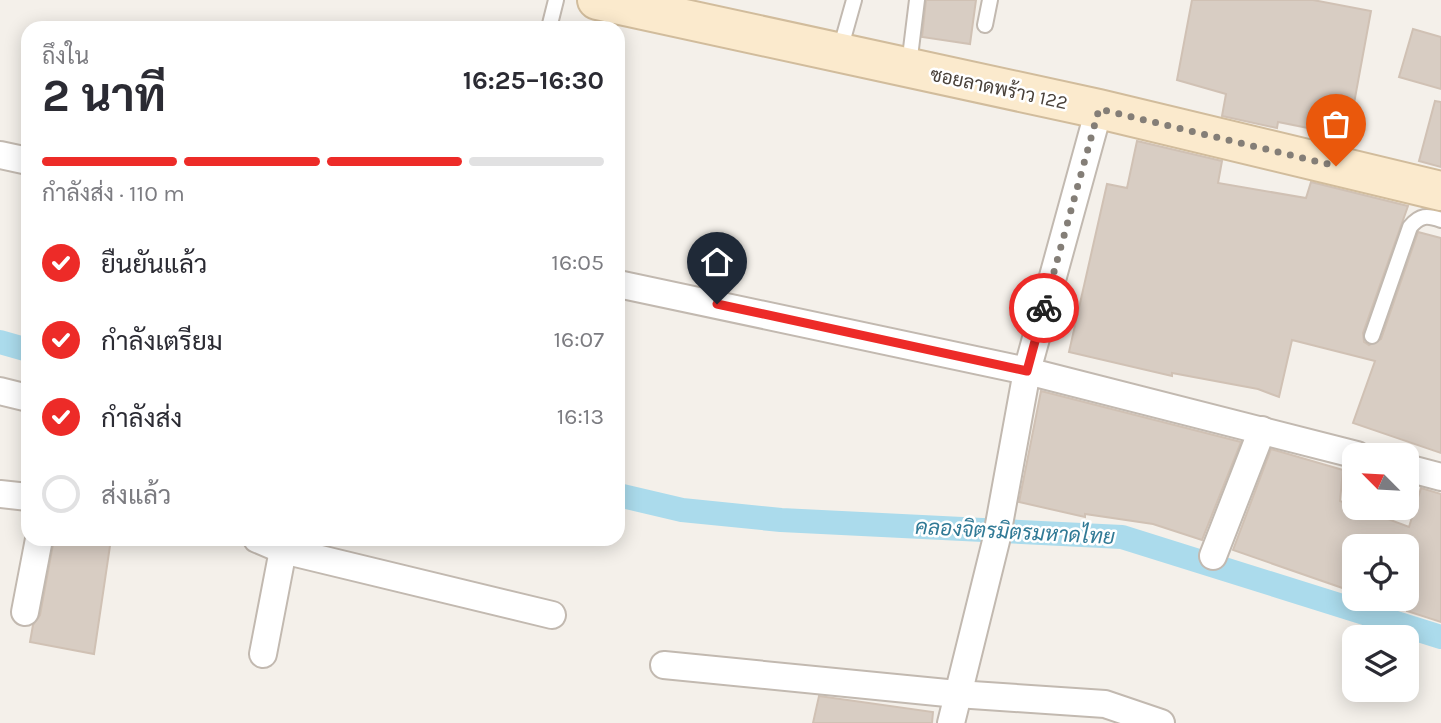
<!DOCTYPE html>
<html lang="th">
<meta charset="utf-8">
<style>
body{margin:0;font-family:Karla,Sarabun,sans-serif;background:#f7f7f7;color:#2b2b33;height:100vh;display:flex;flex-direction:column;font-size:26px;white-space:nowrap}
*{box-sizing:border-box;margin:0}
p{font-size:23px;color:#7c7c81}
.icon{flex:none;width:38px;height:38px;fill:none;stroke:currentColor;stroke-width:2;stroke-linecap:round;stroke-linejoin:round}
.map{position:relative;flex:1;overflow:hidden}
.panel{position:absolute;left:21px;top:21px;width:604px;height:525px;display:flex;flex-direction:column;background:#fff;border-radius:21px;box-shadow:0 4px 18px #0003}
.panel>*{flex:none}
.needle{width:46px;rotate:294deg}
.tools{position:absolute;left:1342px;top:443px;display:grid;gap:14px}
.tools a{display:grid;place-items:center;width:77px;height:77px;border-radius:14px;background:#fff;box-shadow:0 4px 18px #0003;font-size:35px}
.pin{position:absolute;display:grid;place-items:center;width:60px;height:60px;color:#fff;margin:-72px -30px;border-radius:50% 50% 50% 0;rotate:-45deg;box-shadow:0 0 7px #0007}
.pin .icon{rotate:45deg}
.courier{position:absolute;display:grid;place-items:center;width:70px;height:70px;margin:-35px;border:5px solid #ed2b28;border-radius:50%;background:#fff;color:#222;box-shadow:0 2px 9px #0007}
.summary em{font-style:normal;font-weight:700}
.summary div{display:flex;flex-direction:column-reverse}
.summary{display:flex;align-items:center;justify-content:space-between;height:119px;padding:0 21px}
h1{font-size:46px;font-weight:700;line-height:52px}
.bar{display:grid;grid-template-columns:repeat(4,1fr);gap:10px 7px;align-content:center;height:84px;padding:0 21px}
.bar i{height:9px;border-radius:5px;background:#e1e1e2}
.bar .active{background:#ed2b28}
.bar p{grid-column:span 4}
ol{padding:0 21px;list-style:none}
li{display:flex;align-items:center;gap:21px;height:77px}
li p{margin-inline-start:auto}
li .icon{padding:7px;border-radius:50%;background:#ed2b28;color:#fff;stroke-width:4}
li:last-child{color:#7c7c81}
li i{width:38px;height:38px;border:4px solid #e1e1e2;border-radius:50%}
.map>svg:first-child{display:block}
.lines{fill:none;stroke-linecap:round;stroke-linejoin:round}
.canal{stroke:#abdbec;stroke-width:24}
.building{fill:#d8cdc3;stroke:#d0c1b4;stroke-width:2}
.lane-casing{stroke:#c2b9b0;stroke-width:18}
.street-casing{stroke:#c2b9b0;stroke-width:30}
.secondary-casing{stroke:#d1bc9c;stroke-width:42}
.lane{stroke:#fff;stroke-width:14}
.street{stroke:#fff;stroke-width:26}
.secondary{stroke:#fbeacd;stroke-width:38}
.done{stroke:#847e77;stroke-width:7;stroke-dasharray:0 12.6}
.route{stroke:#ed2b28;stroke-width:9}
.labels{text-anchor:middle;stroke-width:5;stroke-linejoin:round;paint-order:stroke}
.street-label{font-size:19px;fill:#484039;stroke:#fff}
.water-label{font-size:21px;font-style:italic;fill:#317a96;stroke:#fff}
</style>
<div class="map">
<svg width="1441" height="723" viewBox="0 0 1441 723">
<rect width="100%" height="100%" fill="#f4f0ea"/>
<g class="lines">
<!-- canal -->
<g class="canal">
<path d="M0,342L28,350"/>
<path d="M618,495L682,510L781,520L1122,537L1441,637"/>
</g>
</g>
<!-- building -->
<g class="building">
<path d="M926,0H976L970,44L922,37Z"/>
<path d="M1192,0H1313L1371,11L1348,136L1278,122L1277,128L1222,116L1226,94L1177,80Z"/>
<path d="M1413,29L1441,37V89L1399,77Z"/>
<path d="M1435,101L1441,102V167L1419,161Z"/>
<path d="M1137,141L1222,161L1218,183L1306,198L1311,182L1408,206L1363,333L1364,342L1369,345L1381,339L1418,232L1441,238V453L1353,423L1375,361L1292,340L1279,397L1258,389L1172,373V376L1069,352L1107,184L1127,188Z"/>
<path d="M1041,391L1241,442L1202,540L1153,524L1085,514V517L1019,502Z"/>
<path d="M1271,449L1343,470L1340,501L1409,527L1421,488L1441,494V622L1407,611V546H1354V592L1233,550Z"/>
<path d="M54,539H111L94,654L30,642L33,625L40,615Z"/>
<path d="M819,696L933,712L932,723H813Z"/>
</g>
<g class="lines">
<defs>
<g id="lane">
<path d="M985,25L990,0"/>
<path d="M549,28L556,0"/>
<path d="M840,50L854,0"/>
<path d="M909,65L917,0"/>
<path d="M1372,336L1410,227C1420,215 1427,215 1441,220"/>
</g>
<g id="street">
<path d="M0,155L28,161"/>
<path d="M618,284L1027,371L1357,455"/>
<path d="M0,391L28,398"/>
<path d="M1407,468L1441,477"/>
<path d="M0,494L28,497"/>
<path d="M257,539L283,550L552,615"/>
<path d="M1213,556L1262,430"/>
<path d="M25,612L39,539"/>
<path d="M263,654L283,550"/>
<path d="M664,665L957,694L1105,704L1161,723"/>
<path d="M951,723L996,541L1027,371L1099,109"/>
</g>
<path id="secondary" d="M597,0L1099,109L1441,191"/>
</defs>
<!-- lane casing -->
<use href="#lane" class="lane-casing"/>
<!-- street casing -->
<use href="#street" class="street-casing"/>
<!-- secondary casing -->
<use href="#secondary" class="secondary-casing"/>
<!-- lane -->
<use href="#lane" class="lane"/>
<!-- street -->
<use href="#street" class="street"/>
<!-- secondary -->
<use href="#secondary" class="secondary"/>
</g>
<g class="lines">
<!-- done -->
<path class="done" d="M1044,308L1099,109L1336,166"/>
<!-- route -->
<path class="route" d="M717,304L1027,371L1044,308"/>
</g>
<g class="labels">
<!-- street labels -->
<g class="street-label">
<text transform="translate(999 88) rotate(12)" y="7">ซอยลาดพร้าว 122</text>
</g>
<!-- water labels -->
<g class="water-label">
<text transform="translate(1015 532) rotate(3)" y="7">คลองจิตรมิตรมหาดไทย</text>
</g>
</g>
</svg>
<div class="tools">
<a><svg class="needle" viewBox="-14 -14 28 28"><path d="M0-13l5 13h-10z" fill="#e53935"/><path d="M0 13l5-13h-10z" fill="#7c7c81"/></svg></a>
<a><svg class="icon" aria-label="locate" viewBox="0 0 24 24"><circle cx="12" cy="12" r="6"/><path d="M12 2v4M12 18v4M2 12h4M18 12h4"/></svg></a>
<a><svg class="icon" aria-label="layers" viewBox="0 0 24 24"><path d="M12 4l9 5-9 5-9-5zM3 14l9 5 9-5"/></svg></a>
</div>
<div class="pin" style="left:1336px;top:166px;background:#ea580c"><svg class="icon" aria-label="bag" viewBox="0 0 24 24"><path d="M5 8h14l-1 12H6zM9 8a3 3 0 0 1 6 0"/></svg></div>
<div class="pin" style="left:717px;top:304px;background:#1f2937"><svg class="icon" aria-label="home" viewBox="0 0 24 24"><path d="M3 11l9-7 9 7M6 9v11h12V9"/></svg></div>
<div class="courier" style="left:1044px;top:308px"><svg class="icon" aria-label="bike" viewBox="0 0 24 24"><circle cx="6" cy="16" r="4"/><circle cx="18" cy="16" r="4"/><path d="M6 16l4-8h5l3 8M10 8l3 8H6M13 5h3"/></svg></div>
<section class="panel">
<div class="summary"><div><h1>2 นาที</h1><p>ถึงใน</p></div><em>16:25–16:30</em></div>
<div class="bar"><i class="active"></i><i class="active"></i><i class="active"></i><i></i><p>กำลังส่ง · 110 m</p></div>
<ol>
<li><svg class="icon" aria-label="check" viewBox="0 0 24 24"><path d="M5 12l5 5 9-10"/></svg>ยืนยันแล้ว<p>16:05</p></li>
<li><svg class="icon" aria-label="check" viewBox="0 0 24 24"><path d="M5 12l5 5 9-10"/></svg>กำลังเตรียม<p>16:07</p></li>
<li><svg class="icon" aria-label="check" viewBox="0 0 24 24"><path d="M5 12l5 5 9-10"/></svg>กำลังส่ง<p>16:13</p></li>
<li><i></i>ส่งแล้ว</li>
</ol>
</section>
</div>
